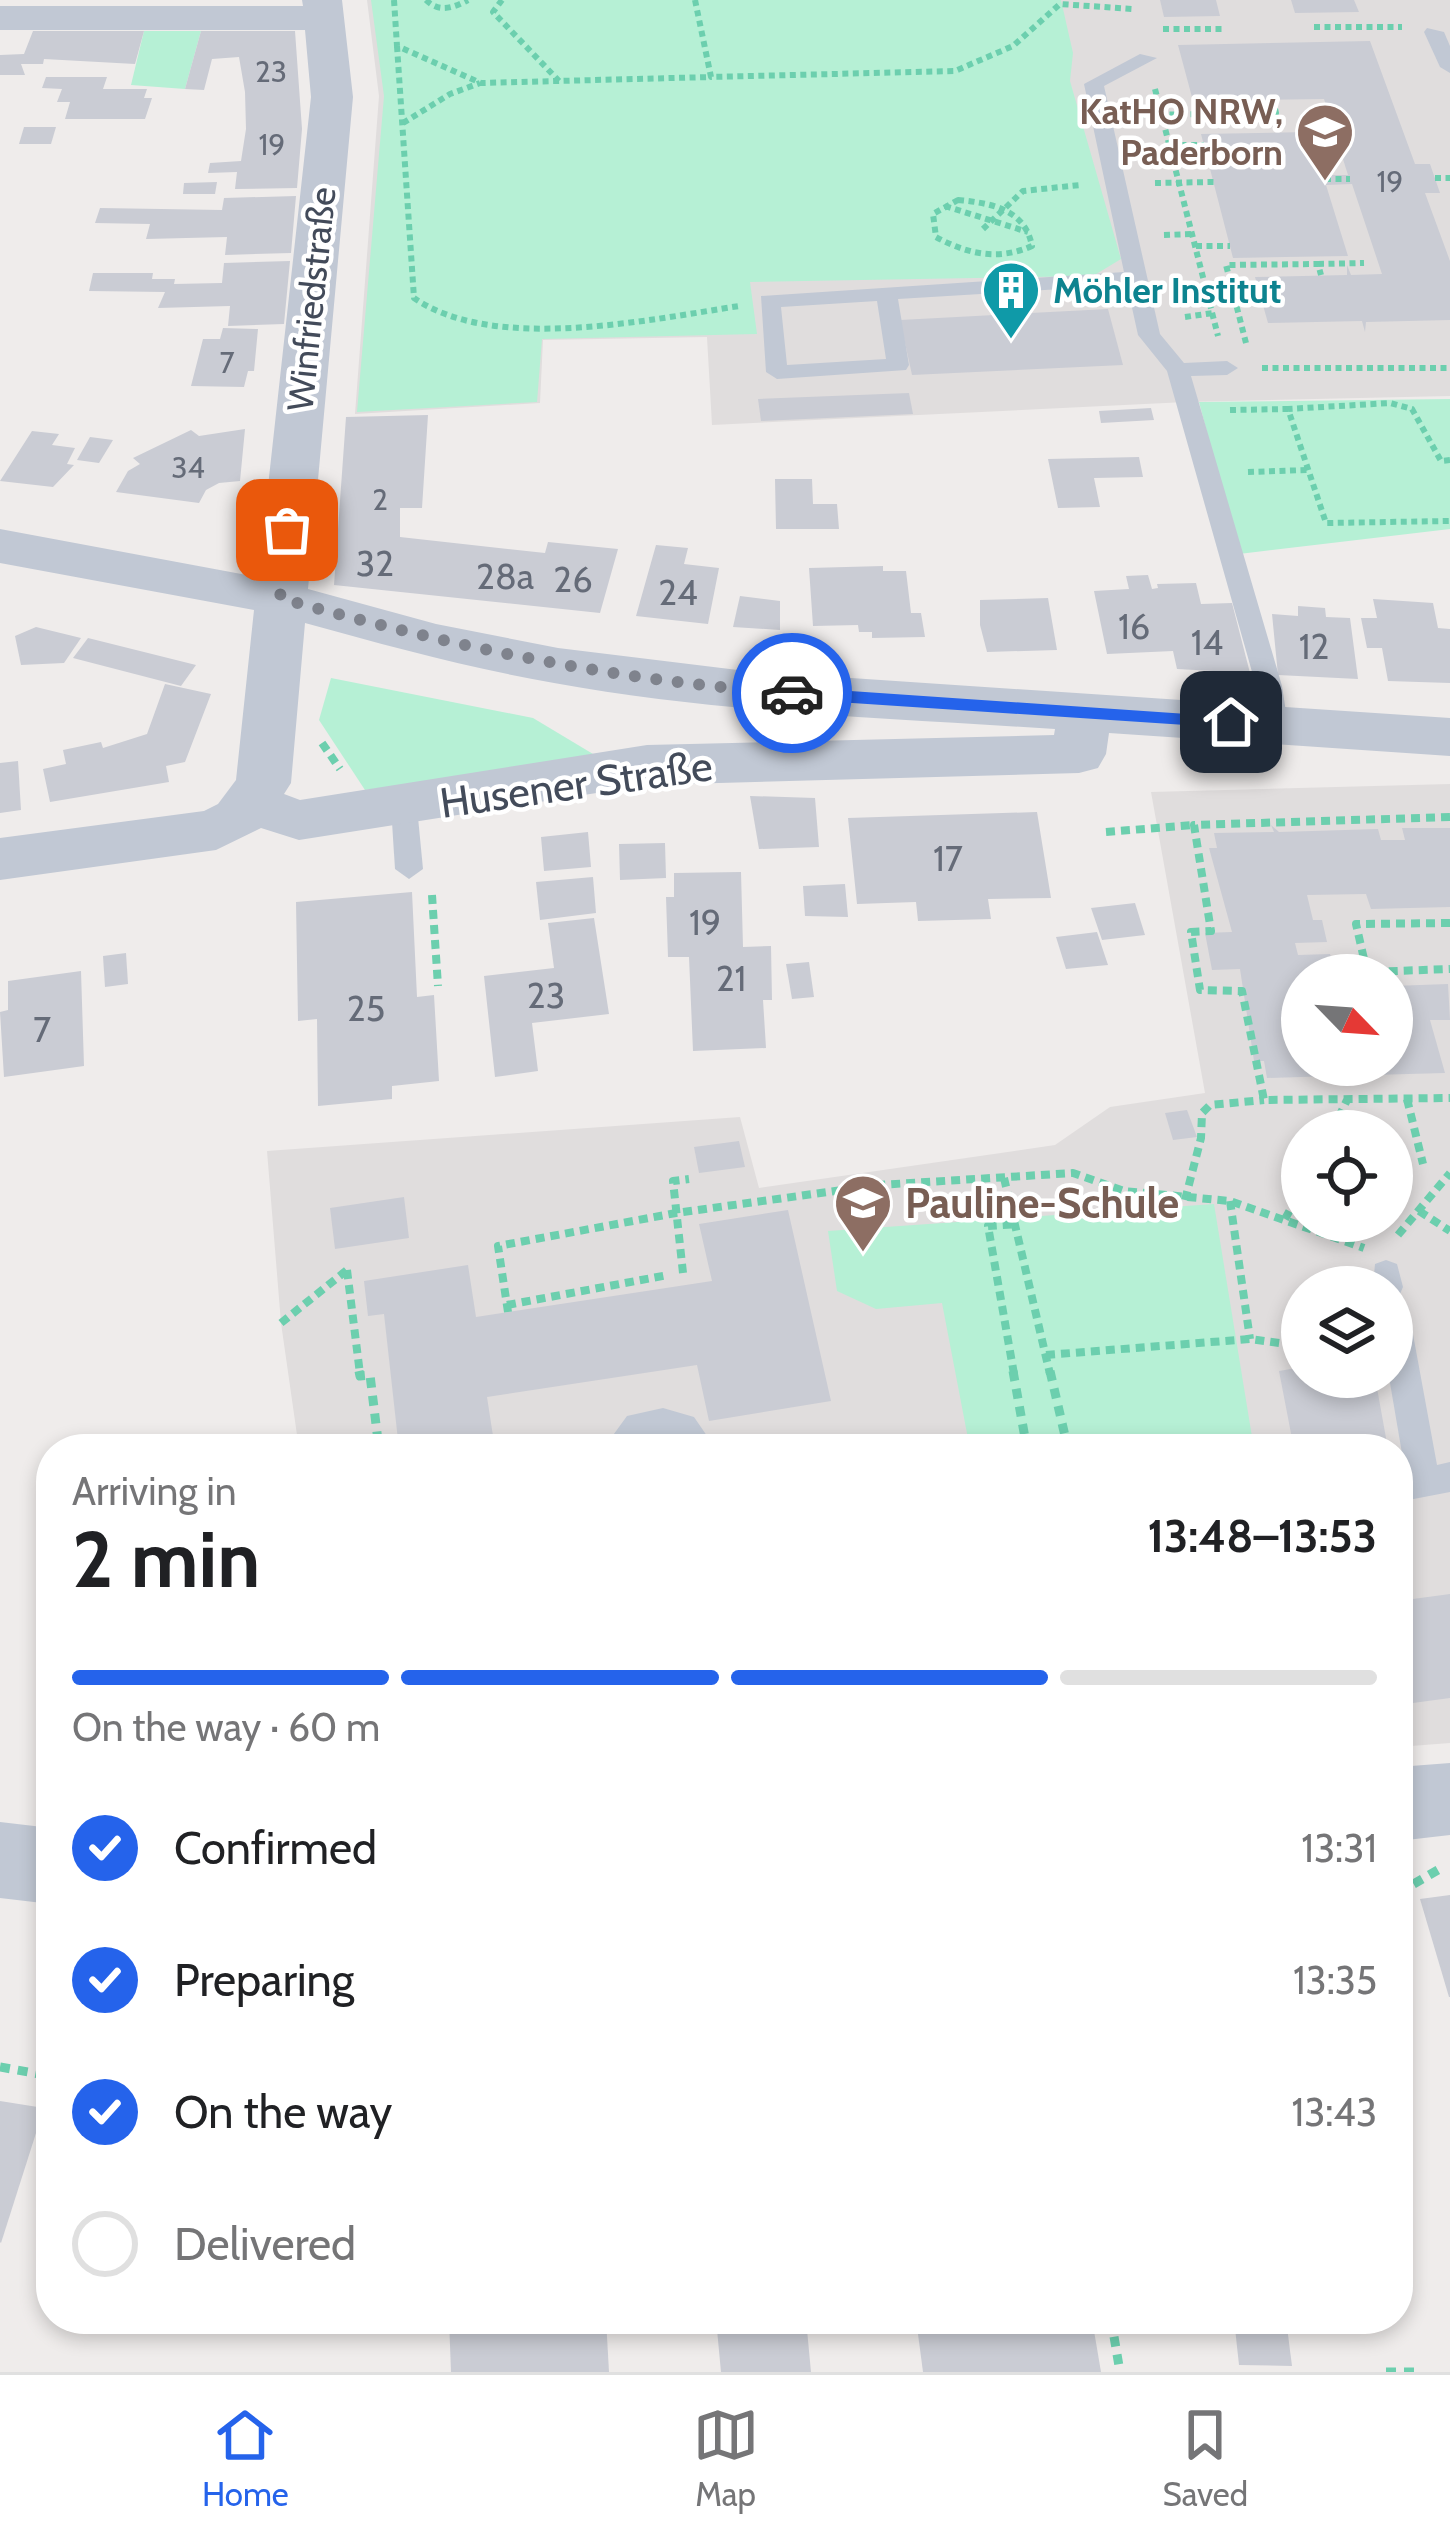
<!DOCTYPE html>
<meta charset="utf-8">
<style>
body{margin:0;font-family:Cabin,sans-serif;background:#f6f6f6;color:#202124;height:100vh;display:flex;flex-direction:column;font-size:45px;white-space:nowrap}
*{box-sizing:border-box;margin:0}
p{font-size:39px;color:#757577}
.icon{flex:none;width:66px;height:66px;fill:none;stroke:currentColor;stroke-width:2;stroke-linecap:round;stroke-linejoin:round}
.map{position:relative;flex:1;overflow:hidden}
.details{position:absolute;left:36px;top:1434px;width:1377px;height:900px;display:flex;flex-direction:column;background:#fff;border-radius:48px;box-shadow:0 6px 18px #0003}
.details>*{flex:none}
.needle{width:78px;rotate:115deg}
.fabs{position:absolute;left:1281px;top:954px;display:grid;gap:24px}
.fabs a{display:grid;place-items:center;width:132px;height:132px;border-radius:50%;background:#fff;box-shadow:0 6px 18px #0003;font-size:60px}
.pin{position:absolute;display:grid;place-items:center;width:102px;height:102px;color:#fff;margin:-51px;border-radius:24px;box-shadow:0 6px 18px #0006}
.courier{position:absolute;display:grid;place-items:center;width:120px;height:120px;margin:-60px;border:9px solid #2563eb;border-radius:50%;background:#fff;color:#222;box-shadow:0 3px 15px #0007}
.head em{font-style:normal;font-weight:700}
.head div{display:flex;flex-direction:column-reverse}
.head{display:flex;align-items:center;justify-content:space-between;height:204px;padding:0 36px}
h1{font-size:78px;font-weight:700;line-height:90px}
.bar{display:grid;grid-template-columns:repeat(4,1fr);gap:18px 12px;align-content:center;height:144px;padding:0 36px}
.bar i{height:15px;border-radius:9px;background:#e0e0e0}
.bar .current{background:#2563eb}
.bar p{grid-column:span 4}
ol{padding:0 36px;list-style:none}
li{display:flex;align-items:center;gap:36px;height:132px}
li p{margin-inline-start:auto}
li .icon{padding:12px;border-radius:50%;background:#2563eb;color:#fff;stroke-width:4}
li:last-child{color:#757577}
li i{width:66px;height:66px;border:6px solid #e0e0e0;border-radius:50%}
.dock{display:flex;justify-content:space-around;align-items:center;height:168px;border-top:3px solid #e0e0e0;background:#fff;font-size:33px;color:#757577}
.dock a{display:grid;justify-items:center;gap:6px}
.dock .current{color:#2563eb}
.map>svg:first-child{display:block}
.education{fill:#e0dddd;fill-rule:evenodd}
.green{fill:#b6f0d5}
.building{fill:#caccd4}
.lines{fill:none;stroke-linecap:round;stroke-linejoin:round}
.path-far2{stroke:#6ccfae;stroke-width:6;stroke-dasharray:6 4.5;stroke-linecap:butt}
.path-far1{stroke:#6ccfae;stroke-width:8;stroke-dasharray:9 6;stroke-linecap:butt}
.path{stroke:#6ccfae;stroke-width:9;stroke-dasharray:10 8;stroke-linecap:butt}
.service{fill:#c1c8d4;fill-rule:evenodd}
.minor{fill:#c1c8d4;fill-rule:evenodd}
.route{fill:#2563eb}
.done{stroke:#7f838d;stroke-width:12;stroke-dasharray:0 21.6}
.labels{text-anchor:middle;stroke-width:9;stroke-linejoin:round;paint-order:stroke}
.far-number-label{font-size:30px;fill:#656b78}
.far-education-label{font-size:36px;font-weight:bold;fill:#785e54;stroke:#fff;text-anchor:end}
.far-culture-label{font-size:36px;font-weight:bold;fill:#0d838f;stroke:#fff;text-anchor:start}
.far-street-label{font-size:36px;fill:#434b5a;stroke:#fff}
.number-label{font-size:36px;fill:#656b78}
.street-label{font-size:42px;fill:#434b5a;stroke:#fff}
.education-label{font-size:42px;font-weight:bold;fill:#785e54;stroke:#fff;text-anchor:start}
</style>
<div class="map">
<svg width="1450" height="2372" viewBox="0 0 1450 2372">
<rect width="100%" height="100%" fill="#efeceb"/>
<!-- education -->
<g class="education">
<path d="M367,0H1450V396L1186,402L712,425L707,337L543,340L540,403L355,414L379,96Z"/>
<path d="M1450,784V1743L1398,1747V1449H299L281,1323L267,1151L740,1117L759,1188L1055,1145L1110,1107L1205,1093L1151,792ZM1302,975H1392V1065H1302ZM1302,1131H1392V1221H1302ZM1302,1287H1392V1377H1302Z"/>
</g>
<!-- green -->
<g class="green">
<path d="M371,0H1061L1073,53L1070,81L1121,259L1093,276L750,282L757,334L542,339L537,402L357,412L384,96Z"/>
<path d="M144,31H201L185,89L131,85Z"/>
<path d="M1450,399V529L1239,554L1199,402Z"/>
<path d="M331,678L533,718L603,760L365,790L319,720Z"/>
<path d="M1214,1204L1254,1449H970L942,1303L876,1309L837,1291L828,1231Z"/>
</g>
<!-- building -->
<g class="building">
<path d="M1160,0H1216L1220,16L1164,17Z"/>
<path d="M1291,0H1354L1359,12L1295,13Z"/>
<path d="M33,31H144L135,64L44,59L43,64H21L25,75H0V55L24,54Z"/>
<path d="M201,31H295L302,129L297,188L235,189L237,172L208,173L210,163L241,161L246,129L245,92L239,57L212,59L204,90L185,89Z"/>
<path d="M1370,41L1415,164H1430L1440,193H1425L1450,261V320L1366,322L1365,332L1362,321L1268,323L1255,277L1347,275V265L1351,275L1382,274L1352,184L1326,185L1348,256L1233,258L1201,134L1310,132L1323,175H1348L1324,99L1193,101L1178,45Z"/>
<path d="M46,77H107L103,89H147L144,98H152L145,119H65L70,102H57L62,89L42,88Z"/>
<path d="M24,127H56L51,144H19Z"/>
<path d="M217,182L215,194H183L184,183Z"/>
<path d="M296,196L291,253L225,255L227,237L146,239L150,224L95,223L100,208L222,210L224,198Z"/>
<path d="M290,261L284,324L228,326L230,306L158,308L165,292L89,291L93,273H153L152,279H175L174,284L222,283L224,263Z"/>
<path d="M1108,309L1123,365L912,375L900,320Z"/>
<path d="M223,328L258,329L254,371H248L244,387L191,386L203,339H220Z"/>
<path d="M909,393L913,414L761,421L758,399Z"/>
<path d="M1151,408L1154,420L1101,423L1099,411Z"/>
<path d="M428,415L422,508H400V537L545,553L548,542L618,549L600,613L334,585L346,417Z"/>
<path d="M245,429L240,481L219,483L206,490L199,503L116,492L128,471L140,464L133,458L191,430L199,436Z"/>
<path d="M32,431L59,434L52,445L75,448L67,464L74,465L53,487L0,481Z"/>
<path d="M90,437L113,440L99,463L77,460Z"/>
<path d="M1139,457L1143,477L1094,478L1100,507L1058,508L1048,459Z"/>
<path d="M775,479H812L813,504H837L839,529H776Z"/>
<path d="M656,545L688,548L684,564L719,568L708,624L636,616Z"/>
<path d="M883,566V571H906L911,613H921L925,637L872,638V632H859L858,625L813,626L809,568Z"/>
<path d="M1148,575L1152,589L1158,588L1157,584L1196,583L1201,604L1232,603L1250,673L1177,669L1173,651L1107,654L1094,591L1129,589L1126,576Z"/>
<path d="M740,596L780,601V630L733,627Z"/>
<path d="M1048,598L1057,650L987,652L980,625V600Z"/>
<path d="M1373,599L1433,603L1438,628L1450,629V683L1388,681L1382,648H1367L1361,618H1377Z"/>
<path d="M1298,606L1325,608L1326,617L1350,618L1358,679L1278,675L1272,614L1298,616Z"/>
<path d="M36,627L81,638L64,663L21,665L15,636Z"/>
<path d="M88,638L196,665L181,686L73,658Z"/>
<path d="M165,684L211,694L185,762L166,766L169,782L50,802L43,769L66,764L63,750L101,742L103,748L147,734Z"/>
<path d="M18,761L21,810L0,813V763Z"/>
<path d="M750,796L815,798L819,847L759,849Z"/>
<path d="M1037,812L1051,898L988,899L991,919L918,921L916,902L857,904L848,818Z"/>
<path d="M1271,825L1279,832L1378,829L1381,840H1405L1402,828H1450V907L1371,909L1366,894L1307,895L1313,920H1322L1327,942L1295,943L1298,955L1330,954L1336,975H1302V1065H1392V986L1448,984L1450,1020H1430L1445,1073L1336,1076V1085L1332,1076L1267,1078L1264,1061H1254L1240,969L1212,970L1205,933L1232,932L1209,848H1217L1214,833L1274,832Z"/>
<path d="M588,832L591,867L544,871L541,837Z"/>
<path d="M665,843L666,878L620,880L619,844Z"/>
<path d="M741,872L743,947L771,946L772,1000H763L766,1048L693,1051L689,957H668L666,897H674V873Z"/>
<path d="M593,877L596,913L540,920L536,882Z"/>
<path d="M845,884L848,917L805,916L803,886Z"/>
<path d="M412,892L417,997L434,995L439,1081L392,1086V1099L318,1106L317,1019L298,1021L296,902Z"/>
<path d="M1135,903L1145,935L1102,940L1091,908Z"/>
<path d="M594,918L609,1014L532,1023L538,1071L495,1077L484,976L554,968L548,923Z"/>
<path d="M1097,932L1108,965L1066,969L1056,937Z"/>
<path d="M126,953L128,984L105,987L103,956Z"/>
<path d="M809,962L814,997L792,999L786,964Z"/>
<path d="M81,971L84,1066L4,1077L0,1012L8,1010V981Z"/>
<path d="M1187,1110L1197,1137L1173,1140L1165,1113Z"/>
<path d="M739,1141L745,1167L699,1173L694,1147Z"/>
<path d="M404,1197L409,1238L335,1249L330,1208Z"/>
<path d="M788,1210L831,1401L709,1421L697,1365L487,1397L495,1449H399L384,1314L368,1316L364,1281L468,1265L476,1317L712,1281L699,1224Z"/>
<path d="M1302,1367V1377H1375L1388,1449H1294L1279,1371Z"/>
<path d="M1450,1594V1698L1398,1705V1601Z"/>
<path d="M1450,1895V1997H1449L1420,1899Z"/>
<path d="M0,2101L44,2108L1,2243L0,2242Z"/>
<path d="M449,2319H606L609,2372H451Z"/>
<path d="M716,2319H806L811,2372H721Z"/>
<path d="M916,2319H1092L1101,2372H923Z"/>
<path d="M1234,2319H1286L1292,2366L1239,2365Z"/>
</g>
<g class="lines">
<!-- path-far2 -->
<g class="path-far2">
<path d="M394,0L397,46L481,83L711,77"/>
<path d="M426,0C439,13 453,8 468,0"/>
<path d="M502,0L493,12L559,81"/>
<path d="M695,0L711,77L955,71L1013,46L1060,4L1132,9"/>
<path d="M1314,27H1402"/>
<path d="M1163,29H1224"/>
<path d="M397,46L414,298C493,353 648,320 739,306"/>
<path d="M1155,89L1218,336"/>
<path d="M1138,115L1276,113L1273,100"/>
<path d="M403,123L450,94L480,83"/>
<path d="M1170,145H1204"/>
<path d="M1435,178H1450"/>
<path d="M1325,179H1350"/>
<path d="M1155,183L1214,182"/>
<path d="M958,200C991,203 1025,209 1032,246C998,261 967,254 936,237L933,214Z"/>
<path d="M945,206L1028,232"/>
<path d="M983,229L1023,191L1080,185"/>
<path d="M1164,235L1192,234"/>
<path d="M1196,246H1230"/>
<path d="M1318,264L1364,263"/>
<path d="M1177,288L1206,287"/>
<path d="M1185,317L1213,313"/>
<path d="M1246,343L1226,265L1318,264L1321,275"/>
<path d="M1262,368H1450"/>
<path d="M1230,410L1288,409"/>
<path d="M1450,460L1441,461L1412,409L1390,403L1288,409L1326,523L1450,521"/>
<path d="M1248,472L1307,470"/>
</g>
<!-- path-far1 -->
<g class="path-far1">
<path d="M322,743L340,769"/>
<path d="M1450,817L1194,825L1211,931L1191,932L1200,990L1242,991L1264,1100L1450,1098"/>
<path d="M1106,832L1194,825"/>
<path d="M432,895L438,986"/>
<path d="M1450,923L1356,924L1367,972L1450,969"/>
<path d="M1407,1099L1423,1164"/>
<path d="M1332,1131L1347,1100"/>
<path d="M1004,1178L1050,1374"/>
<path d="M1185,1200L1201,1138L1202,1113L1210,1105L1264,1100"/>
<path d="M1230,1201L1250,1339"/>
<path d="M1419,1211L1450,1231"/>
<path d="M1285,1219L1302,1188"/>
<path d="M1398,1235L1450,1173"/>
<path d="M347,1270L360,1374"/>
<path d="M683,1273L673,1181L689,1179"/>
<path d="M507,1305L668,1275"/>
<path d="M508,1312L498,1246L676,1213L878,1185L1073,1173L1124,1191L1230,1201L1364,1248"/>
<path d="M281,1323L347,1270"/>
<path d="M1046,1355L1250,1339L1302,1346"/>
<path d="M1014,1374L988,1226L1018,1224"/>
</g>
<!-- path -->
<g class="path">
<path d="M359,1371L360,1376L370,1375L379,1449"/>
<path d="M1013,1371L1027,1449"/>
<path d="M1050,1371L1068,1449"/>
<path d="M1398,1893L1443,1867"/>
<path d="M0,2067L51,2076"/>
<path d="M1111,2319L1120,2372"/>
<path d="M1386,2372H1419"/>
</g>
<!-- service -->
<g class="service">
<path d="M1427,28L1444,32L1450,46V73L1440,67L1424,32Z"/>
<path d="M1140,54L1157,58L1104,86L1160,334L1184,363L1227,361L1238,368L1227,375L1191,376L1282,686L1288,725L1275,734L1262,725L1256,686L1167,371L1138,335L1127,285L898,299L909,365L906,370L777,379L766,372L761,296L1124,272L1084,84ZM877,301L886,359L787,365L781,307Z"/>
<path d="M404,797L417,807L423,869L409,879L395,869L391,807Z"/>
<path d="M1386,1260L1397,1264L1403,1287L1399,1296L1408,1307L1437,1465L1450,1462V1492L1398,1502V1472L1405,1471L1389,1377L1392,1287H1373L1375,1264Z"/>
<path d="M663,1408L694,1417L716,1449H681L672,1438L654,1436L637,1449H603L627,1416Z"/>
</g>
<!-- minor -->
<g class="minor">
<path d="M302,0H342L353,97L308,589L436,624L558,648L746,671L1450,718V756L1109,733L1106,754L1098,768L1079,773L647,785L299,840L261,828L216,850L0,880V838L204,811L218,804L236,780L254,610L0,563V529L258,577L311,97L305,30H0V6H303ZM305,623C388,646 469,668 554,683C719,713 888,718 1055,729L1054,735L647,745L300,800L284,794L291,783Z"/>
<path d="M1450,1763V1835L1398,1841V1767Z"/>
<path d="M0,1822L51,1828V1904L0,1898Z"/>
</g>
</g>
<!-- route -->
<path class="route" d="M792,687L1231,717L1239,722L1231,728L792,699L783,693Z"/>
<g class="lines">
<!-- done -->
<path class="done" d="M287,530L280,598C449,646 615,681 792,693"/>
</g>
<!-- icons -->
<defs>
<symbol id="university-pin" viewBox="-11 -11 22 30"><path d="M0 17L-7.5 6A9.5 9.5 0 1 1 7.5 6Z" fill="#8d6e63" stroke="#fff"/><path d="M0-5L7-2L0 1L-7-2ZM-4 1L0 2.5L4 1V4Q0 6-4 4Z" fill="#fff"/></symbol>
<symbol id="building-pin" viewBox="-11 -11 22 30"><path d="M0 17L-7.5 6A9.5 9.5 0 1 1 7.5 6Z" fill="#0f9aa8" stroke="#fff"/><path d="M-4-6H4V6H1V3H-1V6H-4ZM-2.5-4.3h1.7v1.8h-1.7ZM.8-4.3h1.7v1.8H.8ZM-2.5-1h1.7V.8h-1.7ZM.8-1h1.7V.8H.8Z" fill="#fff"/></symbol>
<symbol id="school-pin" viewBox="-11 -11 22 30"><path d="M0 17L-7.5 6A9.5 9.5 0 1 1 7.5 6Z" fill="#8d6e63" stroke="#fff"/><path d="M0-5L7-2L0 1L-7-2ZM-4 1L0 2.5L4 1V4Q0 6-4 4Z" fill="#fff"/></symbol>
</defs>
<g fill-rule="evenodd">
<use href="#university-pin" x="1292" y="99" width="66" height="90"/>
<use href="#building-pin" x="978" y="257" width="66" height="90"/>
<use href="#school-pin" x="830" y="1170" width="66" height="90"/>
</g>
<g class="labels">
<!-- far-number labels -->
<g class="far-number-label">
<text x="271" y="82">23</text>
<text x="272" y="155">19</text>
<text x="1390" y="192">19</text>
<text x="227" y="373">7</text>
<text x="188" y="478">34</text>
<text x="380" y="510">2</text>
</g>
<!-- far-education labels -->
<g class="far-education-label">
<text x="1283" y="124">KatHO NRW,<tspan x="1283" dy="41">Paderborn</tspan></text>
</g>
<!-- far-culture labels -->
<g class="far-culture-label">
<text x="1053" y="303">Möhler Institut</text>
</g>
<!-- far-street labels -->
<g class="far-street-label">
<text transform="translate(311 299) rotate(-84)" y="13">Winfriedstraße</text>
</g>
<!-- number labels -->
<g class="number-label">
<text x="375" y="576">32</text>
<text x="505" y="589">28a</text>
<text x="573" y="592">26</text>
<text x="678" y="605">24</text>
<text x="1134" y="639">16</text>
<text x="1207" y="655">14</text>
<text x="1314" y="659">12</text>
<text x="948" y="871">17</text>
<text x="705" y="935">19</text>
<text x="731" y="991">21</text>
<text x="546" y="1008">23</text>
<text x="366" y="1021">25</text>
<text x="42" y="1042">7</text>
</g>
<!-- street labels -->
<g class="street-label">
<text transform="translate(576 784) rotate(-8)" y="15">Husener Straße</text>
</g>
<!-- education labels -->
<g class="education-label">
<text x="905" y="1218">Pauline-Schule</text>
</g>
</g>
</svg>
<div class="fabs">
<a><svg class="needle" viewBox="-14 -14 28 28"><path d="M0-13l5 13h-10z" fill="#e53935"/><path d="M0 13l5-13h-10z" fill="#757577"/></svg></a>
<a><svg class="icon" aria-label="locate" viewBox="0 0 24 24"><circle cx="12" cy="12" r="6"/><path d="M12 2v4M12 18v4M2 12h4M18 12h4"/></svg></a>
<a><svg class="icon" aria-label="layers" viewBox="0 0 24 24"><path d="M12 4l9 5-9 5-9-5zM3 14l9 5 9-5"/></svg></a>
</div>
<div class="pin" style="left:287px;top:530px;background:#ea580c"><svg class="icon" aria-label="bag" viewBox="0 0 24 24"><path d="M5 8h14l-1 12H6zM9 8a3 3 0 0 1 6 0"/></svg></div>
<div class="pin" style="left:1231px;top:722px;background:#1f2937"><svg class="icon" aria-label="home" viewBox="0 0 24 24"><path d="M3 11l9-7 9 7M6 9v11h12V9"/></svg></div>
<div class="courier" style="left:792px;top:693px"><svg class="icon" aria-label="car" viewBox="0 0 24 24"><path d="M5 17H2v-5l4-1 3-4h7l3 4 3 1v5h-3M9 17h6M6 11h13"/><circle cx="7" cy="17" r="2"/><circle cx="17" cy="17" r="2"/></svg></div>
<section class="details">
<div class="head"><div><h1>2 min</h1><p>Arriving in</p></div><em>13:48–13:53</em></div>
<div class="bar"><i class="current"></i><i class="current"></i><i class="current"></i><i></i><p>On the way · 60 m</p></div>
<ol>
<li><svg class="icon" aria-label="check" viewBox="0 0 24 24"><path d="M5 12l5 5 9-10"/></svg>Confirmed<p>13:31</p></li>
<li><svg class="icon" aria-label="check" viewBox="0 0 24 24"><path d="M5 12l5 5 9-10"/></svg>Preparing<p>13:35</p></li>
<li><svg class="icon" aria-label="check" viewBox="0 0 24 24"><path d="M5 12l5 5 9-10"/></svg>On the way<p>13:43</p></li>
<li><i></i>Delivered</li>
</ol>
</section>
</div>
<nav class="dock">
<a class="current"><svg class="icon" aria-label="home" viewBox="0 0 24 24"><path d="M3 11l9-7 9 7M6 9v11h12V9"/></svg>Home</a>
<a><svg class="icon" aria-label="map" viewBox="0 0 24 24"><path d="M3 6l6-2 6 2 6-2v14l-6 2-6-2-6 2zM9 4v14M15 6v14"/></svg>Map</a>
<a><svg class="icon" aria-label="saved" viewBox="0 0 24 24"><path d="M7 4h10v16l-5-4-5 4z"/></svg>Saved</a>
</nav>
